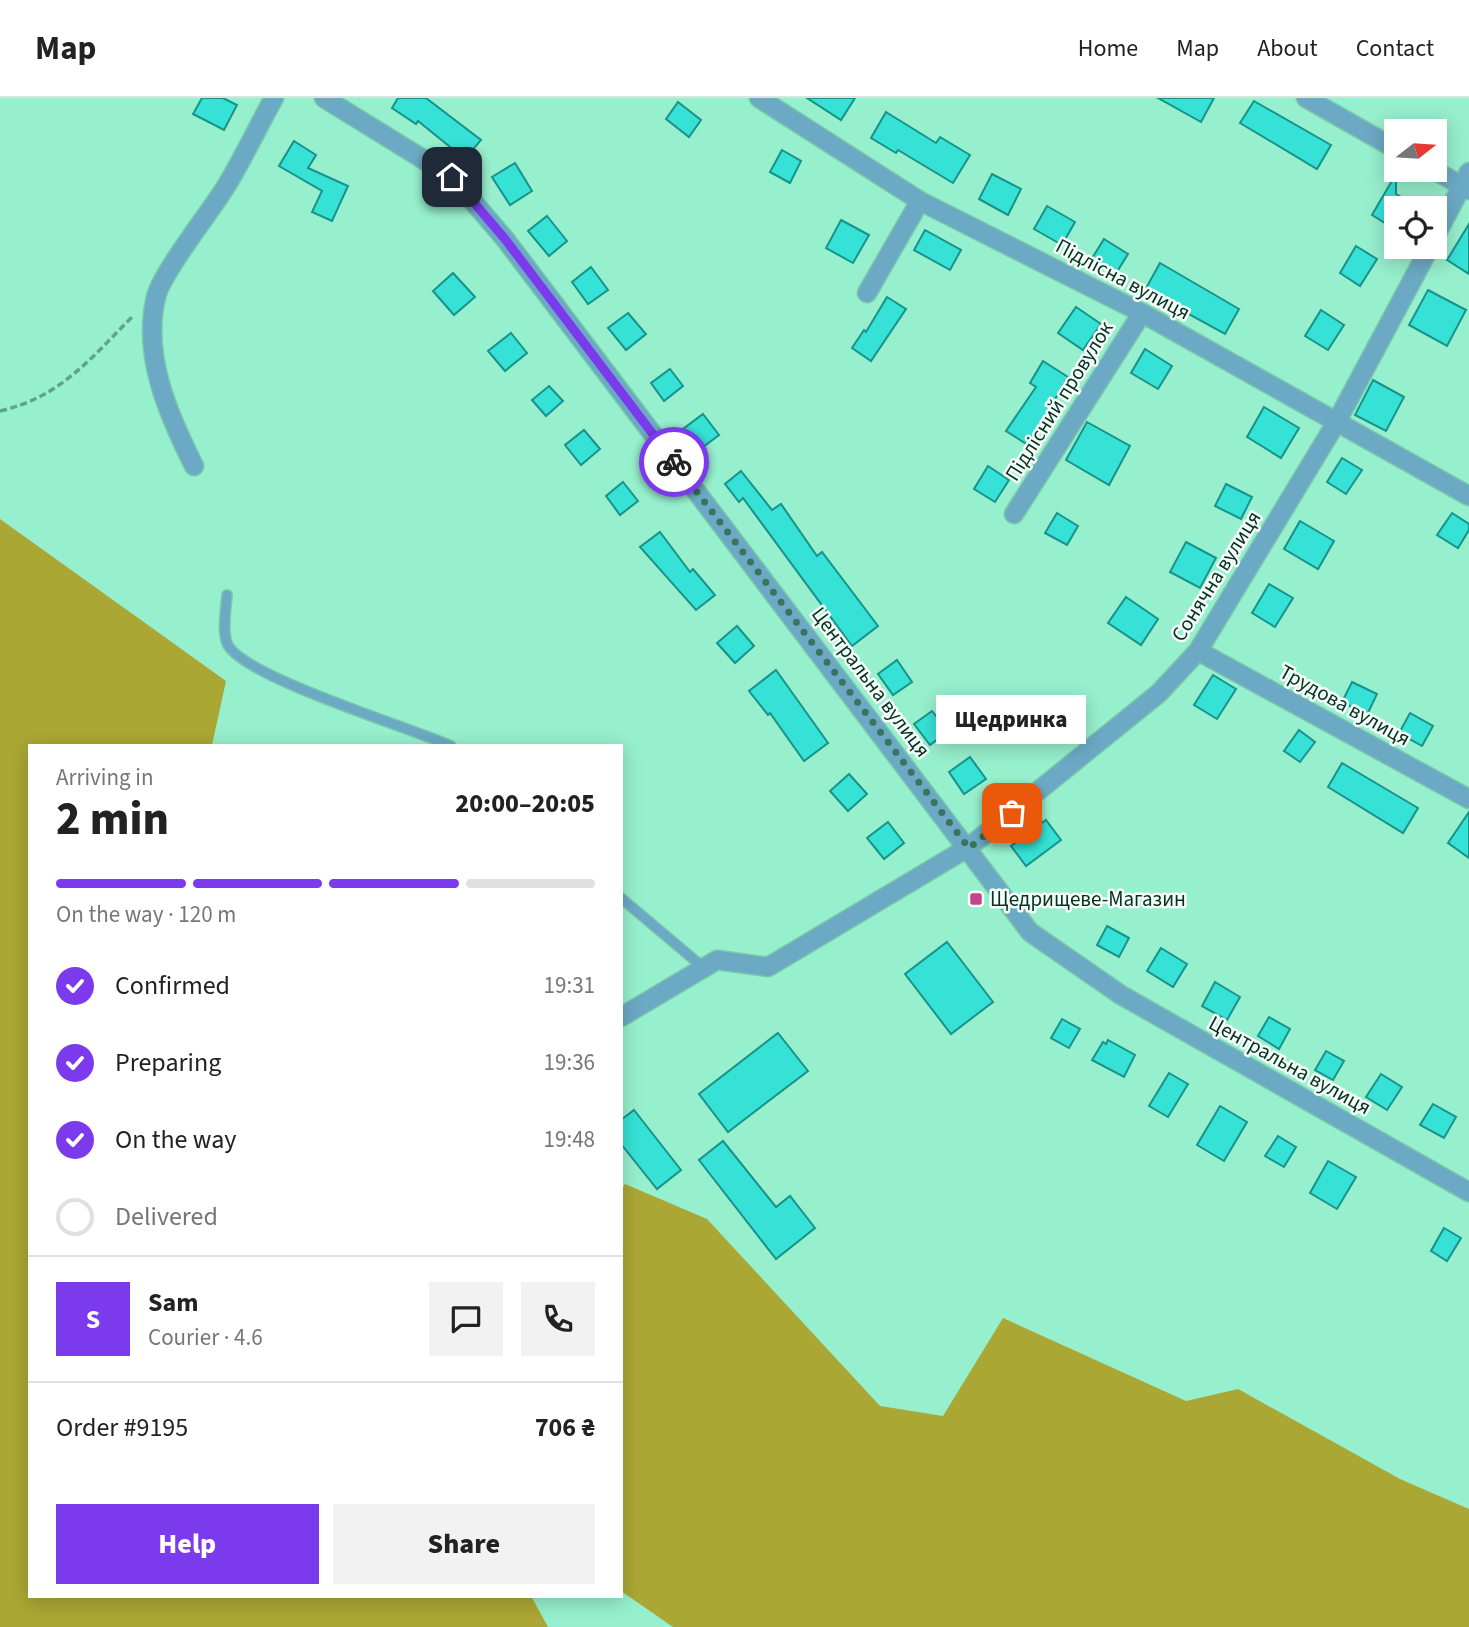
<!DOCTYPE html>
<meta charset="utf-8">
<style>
body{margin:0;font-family:"Source Sans 3",sans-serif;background:#f2f2f2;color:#222;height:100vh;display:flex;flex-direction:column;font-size:26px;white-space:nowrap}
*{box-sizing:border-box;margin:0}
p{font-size:23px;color:#767676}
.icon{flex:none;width:38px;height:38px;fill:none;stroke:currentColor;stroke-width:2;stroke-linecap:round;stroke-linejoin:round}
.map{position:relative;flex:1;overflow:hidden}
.side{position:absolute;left:28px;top:646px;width:595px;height:854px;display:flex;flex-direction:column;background:#fff;border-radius:0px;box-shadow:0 4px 18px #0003}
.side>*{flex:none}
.needle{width:46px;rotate:73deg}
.controls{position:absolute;left:1384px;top:21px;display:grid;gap:14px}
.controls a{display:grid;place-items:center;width:63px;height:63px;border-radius:0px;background:#fff;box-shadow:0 4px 18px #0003;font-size:35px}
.pin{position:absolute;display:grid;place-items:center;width:60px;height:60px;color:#fff;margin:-30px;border-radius:14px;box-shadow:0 4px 10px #0006}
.courier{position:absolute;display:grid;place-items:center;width:70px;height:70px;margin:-35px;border:5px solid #7c3aed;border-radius:50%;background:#fff;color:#222;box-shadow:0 2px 9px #0007}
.bubble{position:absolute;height:49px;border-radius:0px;background:#fff;box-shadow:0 4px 18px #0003;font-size:23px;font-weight:800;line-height:49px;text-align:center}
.head em{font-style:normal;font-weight:800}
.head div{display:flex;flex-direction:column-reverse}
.head{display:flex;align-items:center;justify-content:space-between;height:119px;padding:0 28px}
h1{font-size:46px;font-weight:800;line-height:52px}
.bar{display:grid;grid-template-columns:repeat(4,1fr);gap:10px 7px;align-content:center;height:84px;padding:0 28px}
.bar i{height:9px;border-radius:5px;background:#e0e0e0}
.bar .current{background:#7c3aed}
.bar p{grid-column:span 4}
.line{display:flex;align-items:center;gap:18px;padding:0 28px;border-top:2px solid #e0e0e0}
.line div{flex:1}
.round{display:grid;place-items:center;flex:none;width:74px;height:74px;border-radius:0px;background:#f2f2f2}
ol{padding:0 28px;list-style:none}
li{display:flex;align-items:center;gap:21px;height:77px}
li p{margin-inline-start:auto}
li .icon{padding:7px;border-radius:50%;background:#7c3aed;color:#fff;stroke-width:4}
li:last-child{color:#767676}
li i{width:38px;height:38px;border:4px solid #e0e0e0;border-radius:50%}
.primary-button{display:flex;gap:14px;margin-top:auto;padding:14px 28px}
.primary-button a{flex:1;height:80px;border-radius:0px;background:#7c3aed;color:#fff;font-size:28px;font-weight:800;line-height:80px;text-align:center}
.primary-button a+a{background:#f2f2f2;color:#222}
header{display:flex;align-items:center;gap:42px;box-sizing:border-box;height:98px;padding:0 35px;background:#fff;border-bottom:2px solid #e0e0e0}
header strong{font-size:33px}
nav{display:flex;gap:38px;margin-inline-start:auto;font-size:24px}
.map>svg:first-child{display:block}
.forest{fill:#aaa734}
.building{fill:#36e1d6;stroke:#19928a;stroke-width:2}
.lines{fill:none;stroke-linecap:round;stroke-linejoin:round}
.service-casing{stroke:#7ac9ab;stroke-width:12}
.minor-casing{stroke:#7ac9ab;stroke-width:21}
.path{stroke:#5fa58b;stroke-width:3.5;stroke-dasharray:7 3.5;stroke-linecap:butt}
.service{stroke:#6ca9c4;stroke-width:9}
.minor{stroke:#6ca9c4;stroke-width:18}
.done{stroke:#3a735e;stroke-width:7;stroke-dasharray:0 12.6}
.route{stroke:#7c3aed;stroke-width:9}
.poi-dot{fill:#c4448e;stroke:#f5fdf9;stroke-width:2.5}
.labels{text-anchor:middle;stroke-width:5;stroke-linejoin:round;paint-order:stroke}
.street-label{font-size:21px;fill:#083023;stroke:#f5fdf9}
.poi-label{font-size:21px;fill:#083023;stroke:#f5fdf9;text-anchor:start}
</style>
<header>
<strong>Map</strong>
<nav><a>Home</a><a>Map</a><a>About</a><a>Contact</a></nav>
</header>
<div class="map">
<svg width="1469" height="1529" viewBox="0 0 1469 1529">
<rect width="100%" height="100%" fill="#96efcd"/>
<!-- forest -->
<g class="forest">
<path d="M0,421L226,583L212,647L30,648V1498H531L548,1529H0Z"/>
<path d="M625,1086L707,1121L880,1308L943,1318L1003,1220L1186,1303L1238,1291L1400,1381L1469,1411V1529H673L621,1493V1092Z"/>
</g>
<!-- building -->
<g class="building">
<path d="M202,0H223L237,7L224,32L193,16Z"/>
<path d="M398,0H426L481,42L465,61L418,23L416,26L392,10Z"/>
<path d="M807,0H855L841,22Z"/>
<path d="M1158,0H1214L1201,24Z"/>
<path d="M1254,3L1331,47L1317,71L1240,25Z"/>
<path d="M678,4L701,22L689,39L666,21Z"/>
<path d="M886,14L936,45L940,39L970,57L953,85L898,52L896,55L871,40Z"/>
<path d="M294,43L316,57L308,70L348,88L332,123L312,114L322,93L279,68Z"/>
<path d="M782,52L801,63L790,85L770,74Z"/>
<path d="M515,65L532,93L510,107L492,79Z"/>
<path d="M992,76L1021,91L1008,117L979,101Z"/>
<path d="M1396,76V96L1421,110H1396V132L1372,117Z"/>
<path d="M1047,108L1075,124L1062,147L1034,131Z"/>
<path d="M547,118L567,143L549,158L528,133Z"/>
<path d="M841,122L869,137L853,165L826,150Z"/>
<path d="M1469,126V176L1447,162Z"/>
<path d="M925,132L961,152L950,172L914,152Z"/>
<path d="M1104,141L1128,156L1115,177L1091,162Z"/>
<path d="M1356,148L1377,161L1360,188L1340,175Z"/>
<path d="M1160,165L1239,211L1225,236L1145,192Z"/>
<path d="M591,169L608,192L588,206L572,184Z"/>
<path d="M453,175L475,199L454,217L433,193Z"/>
<path d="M1428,192L1466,212L1447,248L1409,227Z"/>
<path d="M887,199L906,211L871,263L852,250L864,232L866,234Z"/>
<path d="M1076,209L1101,226L1083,252L1058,235Z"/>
<path d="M1321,212L1344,227L1328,252L1305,238Z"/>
<path d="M628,215L646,236L626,252L608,230Z"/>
<path d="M511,235L527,255L505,273L488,253Z"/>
<path d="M1145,251L1172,268L1158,291L1131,275Z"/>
<path d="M1043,263L1068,279L1028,347L1006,333L1036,289L1030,285Z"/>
<path d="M670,271L683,288L664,303L651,285Z"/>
<path d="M1373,282L1404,299L1386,333L1355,317Z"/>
<path d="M549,288L563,303L546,318L532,302Z"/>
<path d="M1264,309L1299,330L1281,360L1247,339Z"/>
<path d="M703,316L719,337L699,352L683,331Z"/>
<path d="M1087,324L1130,348L1109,387L1066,362Z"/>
<path d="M584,332L600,351L581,367L565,347Z"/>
<path d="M1342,360L1362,372L1346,396L1327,384Z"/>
<path d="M988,368L1009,382L995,404L974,391Z"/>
<path d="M741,373L772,412L781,406L817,458L822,454L878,528L852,548L743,400L739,404L725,386Z"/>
<path d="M623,384L638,403L620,417L606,398Z"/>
<path d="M1226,386L1252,399L1241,421L1215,408Z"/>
<path d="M1057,415L1078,428L1067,447L1045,435Z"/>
<path d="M1452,415L1469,426V432L1458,450L1437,437Z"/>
<path d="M1300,423L1334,443L1318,471L1284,451Z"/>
<path d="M660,434L690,474L693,471L715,497L696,512L640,449Z"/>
<path d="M1186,444L1216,460L1200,490L1170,474Z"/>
<path d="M1269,486L1293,500L1275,529L1252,515Z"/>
<path d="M1126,499L1158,521L1141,547L1108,525Z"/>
<path d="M737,528L754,548L735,565L717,545Z"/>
<path d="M897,562L912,584L893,597L878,576Z"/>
<path d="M776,572L828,645L804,663L770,615L768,617L749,593Z"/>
<path d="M1213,577L1236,591L1217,621L1194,607Z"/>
<path d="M1352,584L1377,596L1367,617L1342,604Z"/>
<path d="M932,613L948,633L930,647L914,626Z"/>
<path d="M1410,615L1433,628L1422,648L1399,635Z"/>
<path d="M1299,632L1315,644L1300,664L1284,653Z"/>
<path d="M970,659L986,681L964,696L949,674Z"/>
<path d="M1342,665L1418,710L1403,735L1328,689Z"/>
<path d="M849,676L867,696L848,713L830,693Z"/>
<path d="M1469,714V760L1448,745Z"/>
<path d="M1046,722L1061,742L1026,768L1011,748Z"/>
<path d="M888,724L904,745L884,761L867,740Z"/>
<path d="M1107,828L1129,840L1119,859L1097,847Z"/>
<path d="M947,844L993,904L951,936L905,876Z"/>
<path d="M1161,850L1187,866L1173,889L1147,873Z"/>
<path d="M1215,884L1240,899L1227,922L1202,908Z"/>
<path d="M1269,919L1290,931L1279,951L1258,938Z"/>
<path d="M1062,921L1080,931L1069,950L1051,940Z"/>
<path d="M778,935L808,973L728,1034L699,996Z"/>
<path d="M1108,942L1135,957L1124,979L1092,962L1103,944L1106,946Z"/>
<path d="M1326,953L1344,963L1333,982L1315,972Z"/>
<path d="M1169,975L1188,986L1168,1019L1149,1008Z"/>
<path d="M1381,976L1402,989L1387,1012L1366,999Z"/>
<path d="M1433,1006L1456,1019L1444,1040L1420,1027Z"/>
<path d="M1220,1008L1247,1024L1224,1063L1197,1047Z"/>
<path d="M634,1012L681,1072L657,1091L621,1046V1022Z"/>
<path d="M1278,1038L1296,1049L1284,1069L1265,1058Z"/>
<path d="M723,1043L776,1109L790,1098L815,1130L776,1161L699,1062Z"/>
<path d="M1328,1063L1356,1079L1337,1111L1310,1095Z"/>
<path d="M1444,1130L1461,1140L1447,1163L1431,1153Z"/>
</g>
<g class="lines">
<defs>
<g id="service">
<path d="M227,497C226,511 222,532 227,545C239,578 412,630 451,648"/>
<path d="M621,800L704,870"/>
</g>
<g id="minor">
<path d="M324,0L452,79L505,141L1030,834L1121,897L1469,1094"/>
<path d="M759,0L920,103L1142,215L1469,398"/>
<path d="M1306,0L1396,51"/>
<path d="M1434,72L1469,92"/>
<path d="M1435,139L1469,74"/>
<path d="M867,195L920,103"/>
<path d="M194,368C168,316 142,257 156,199C161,176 210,114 225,90C243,61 257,30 274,0"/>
<path d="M1014,416L1142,215"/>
<path d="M1198,553L1469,701"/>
<path d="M621,919L717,862L768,869L969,749L1159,595L1198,553L1336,325L1430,149"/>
</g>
</defs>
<!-- service casing -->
<use href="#service" class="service-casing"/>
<!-- minor casing -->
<use href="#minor" class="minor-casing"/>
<!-- path -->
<path class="path" d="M0,313C61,299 91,260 133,218"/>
<!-- service -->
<use href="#service" class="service"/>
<!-- minor -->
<use href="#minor" class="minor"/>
</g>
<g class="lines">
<!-- done -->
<path class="done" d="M674,364L969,750L1012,715"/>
<!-- route -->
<path class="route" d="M452,79L505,141L674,364"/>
</g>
<!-- markers -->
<rect class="poi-dot" x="969" y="794" width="14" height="14" rx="3.5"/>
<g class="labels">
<!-- street labels -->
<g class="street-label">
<text transform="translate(1123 181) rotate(28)" y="7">Підлісна вулиця</text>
<text transform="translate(1059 303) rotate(-58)" y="7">Підлісний провулок</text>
<text transform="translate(1216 478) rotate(-58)" y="7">Сонячна вулиця</text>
<text transform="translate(871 584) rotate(53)" y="7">Центральна вулиця</text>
<text transform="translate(1345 607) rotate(29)" y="7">Трудова вулиця</text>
<text transform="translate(1290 967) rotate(29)" y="7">Центральна вулиця</text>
</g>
<!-- poi labels -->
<g class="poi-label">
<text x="990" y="808">Щедрищеве-Магазин</text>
</g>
</g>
</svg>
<div class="controls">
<a><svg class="needle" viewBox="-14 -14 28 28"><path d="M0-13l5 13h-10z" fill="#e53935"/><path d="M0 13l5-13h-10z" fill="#767676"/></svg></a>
<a><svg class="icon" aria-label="locate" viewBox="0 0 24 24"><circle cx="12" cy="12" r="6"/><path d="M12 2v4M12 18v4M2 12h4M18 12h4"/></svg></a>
</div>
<div class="pin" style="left:1012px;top:715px;background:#ea580c"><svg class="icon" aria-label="bag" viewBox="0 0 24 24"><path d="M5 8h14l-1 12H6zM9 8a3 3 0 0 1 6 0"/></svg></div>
<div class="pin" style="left:452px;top:79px;background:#1f2937"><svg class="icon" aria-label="home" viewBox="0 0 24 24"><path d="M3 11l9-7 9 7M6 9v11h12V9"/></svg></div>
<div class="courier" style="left:674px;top:364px"><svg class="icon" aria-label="bike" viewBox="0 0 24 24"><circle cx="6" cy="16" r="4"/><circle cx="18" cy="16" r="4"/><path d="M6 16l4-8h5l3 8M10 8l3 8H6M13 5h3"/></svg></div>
<div class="bubble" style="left:936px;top:597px;width:150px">Щедринка</div>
<section class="side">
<div class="head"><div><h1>2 min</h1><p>Arriving in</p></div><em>20:00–20:05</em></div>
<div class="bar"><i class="current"></i><i class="current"></i><i class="current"></i><i></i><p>On the way · 120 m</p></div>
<ol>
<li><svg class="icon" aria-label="check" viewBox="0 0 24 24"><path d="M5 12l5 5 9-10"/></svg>Confirmed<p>19:31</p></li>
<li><svg class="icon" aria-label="check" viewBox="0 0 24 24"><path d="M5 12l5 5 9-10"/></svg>Preparing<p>19:36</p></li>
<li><svg class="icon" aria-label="check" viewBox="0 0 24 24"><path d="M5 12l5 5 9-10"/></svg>On the way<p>19:48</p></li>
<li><i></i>Delivered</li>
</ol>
<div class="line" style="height:126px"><b class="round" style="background:#7c3aed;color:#fff">S</b><div><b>Sam</b><p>Courier · 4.6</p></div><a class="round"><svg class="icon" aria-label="chat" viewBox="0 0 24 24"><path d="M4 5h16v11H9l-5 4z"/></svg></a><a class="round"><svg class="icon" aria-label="phone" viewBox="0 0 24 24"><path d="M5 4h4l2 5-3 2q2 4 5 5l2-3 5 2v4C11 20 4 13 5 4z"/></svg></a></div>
<div class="line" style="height:91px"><div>Order #9195</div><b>706 ₴</b></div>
<div class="primary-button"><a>Help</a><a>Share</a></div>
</section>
</div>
